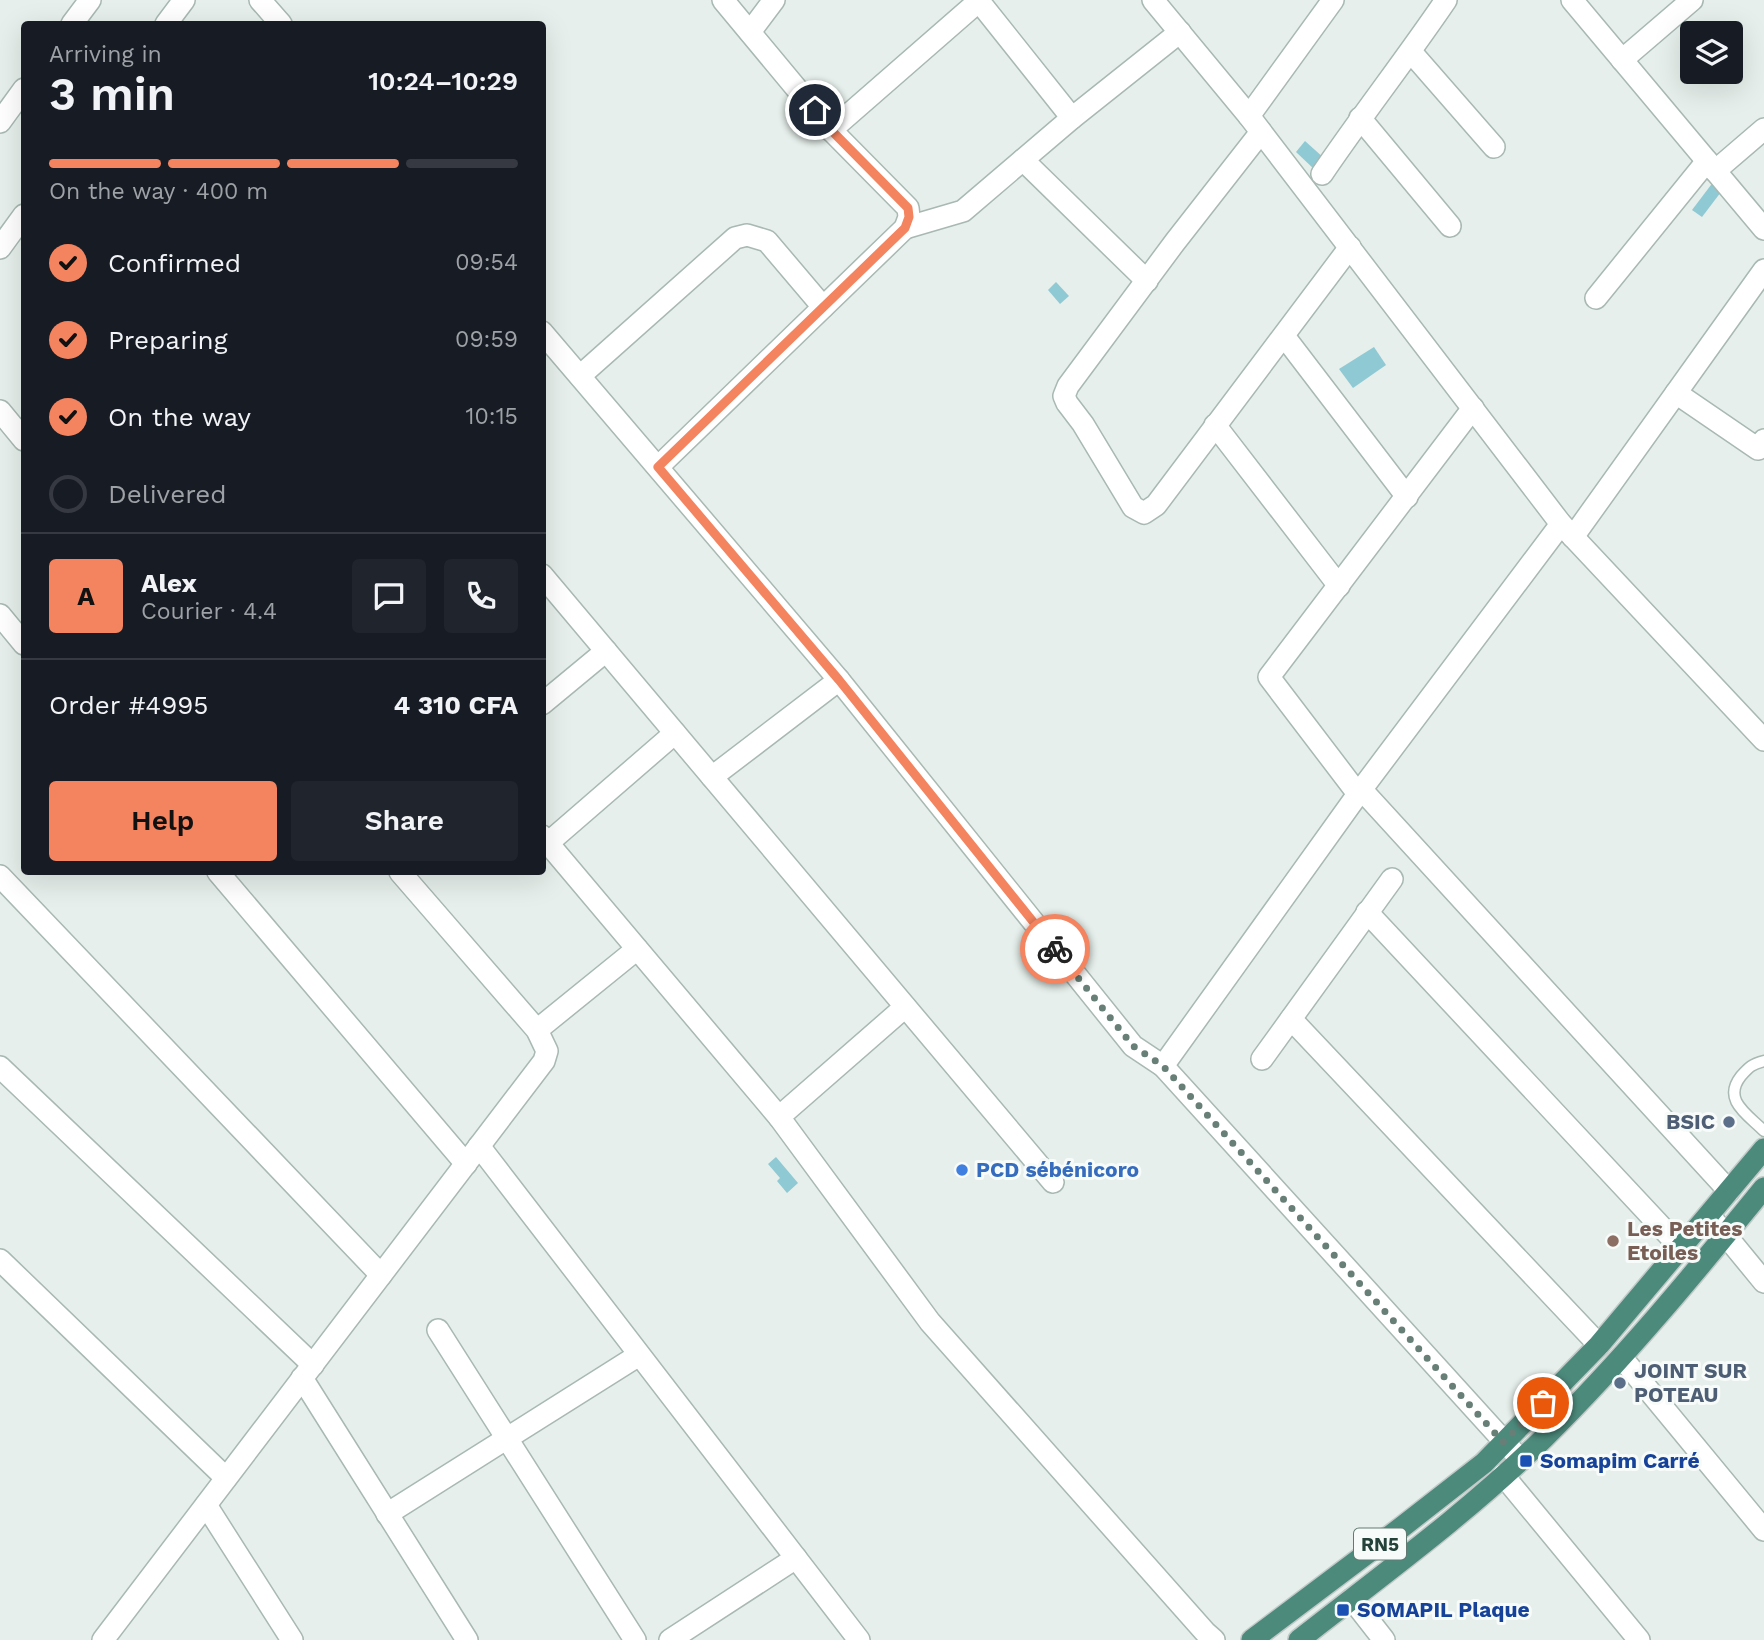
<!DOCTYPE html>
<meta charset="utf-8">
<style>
body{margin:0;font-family:"Work Sans",sans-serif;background:#20242c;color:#f1f3f6;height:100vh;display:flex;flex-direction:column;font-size:26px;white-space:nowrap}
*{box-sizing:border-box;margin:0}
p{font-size:23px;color:#9ea1a6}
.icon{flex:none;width:38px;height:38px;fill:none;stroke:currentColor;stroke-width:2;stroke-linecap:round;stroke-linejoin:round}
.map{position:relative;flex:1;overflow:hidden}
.side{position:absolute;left:21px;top:21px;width:525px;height:854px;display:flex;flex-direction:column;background:#171b24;border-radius:7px;box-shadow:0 7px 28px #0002}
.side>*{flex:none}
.buttons{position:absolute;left:1680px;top:21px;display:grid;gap:14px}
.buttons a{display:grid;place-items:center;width:63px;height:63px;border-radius:7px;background:#171b24;box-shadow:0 7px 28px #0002;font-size:35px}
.pin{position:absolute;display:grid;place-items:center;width:60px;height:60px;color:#fff;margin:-30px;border:4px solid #fff;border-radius:50%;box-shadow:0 2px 7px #0007}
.courier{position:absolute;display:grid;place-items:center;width:70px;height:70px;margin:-35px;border:5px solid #f4845f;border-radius:50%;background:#fff;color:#222;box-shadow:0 2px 9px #0007}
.overview em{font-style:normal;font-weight:600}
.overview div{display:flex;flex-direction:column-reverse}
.overview{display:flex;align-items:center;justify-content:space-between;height:119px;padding:0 28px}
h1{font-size:46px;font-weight:600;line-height:52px}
.bar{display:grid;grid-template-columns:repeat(4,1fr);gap:10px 7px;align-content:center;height:84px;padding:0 28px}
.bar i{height:9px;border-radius:5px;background:#363941}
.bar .active{background:#f4845f}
.bar p{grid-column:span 4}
.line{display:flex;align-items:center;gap:18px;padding:0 28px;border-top:2px solid #363941}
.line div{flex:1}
.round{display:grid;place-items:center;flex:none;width:74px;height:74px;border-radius:7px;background:#20242c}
ol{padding:0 28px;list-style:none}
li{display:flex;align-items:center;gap:21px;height:77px}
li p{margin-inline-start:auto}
li .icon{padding:7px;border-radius:50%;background:#f4845f;color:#111;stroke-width:4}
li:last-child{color:#9ea1a6}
li i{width:38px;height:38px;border:4px solid #363941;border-radius:50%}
.primary-button{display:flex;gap:14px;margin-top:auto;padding:14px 28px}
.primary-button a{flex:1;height:80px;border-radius:7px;background:#f4845f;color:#111;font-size:28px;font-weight:600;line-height:80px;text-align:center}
.primary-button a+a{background:#20242c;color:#f1f3f6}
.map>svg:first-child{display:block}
.water{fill:#8ec9d4}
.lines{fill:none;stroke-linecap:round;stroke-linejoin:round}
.service-casing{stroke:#a8b8b2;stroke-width:13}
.minor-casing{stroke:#a8b8b2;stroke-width:24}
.trunk-casing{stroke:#c2cac8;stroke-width:24}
.service{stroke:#fff;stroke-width:10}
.minor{stroke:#fff;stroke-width:21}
.trunk{stroke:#4c8a7c;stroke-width:21}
.done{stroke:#687f78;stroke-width:7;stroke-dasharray:0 12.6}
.route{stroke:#f4845f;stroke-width:9}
.service-dot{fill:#5c6f8a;stroke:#f7fbf9;stroke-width:2.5}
.shop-dot{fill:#3f7fe0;stroke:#f7fbf9;stroke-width:2.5}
.education-dot{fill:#8d6e63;stroke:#f7fbf9;stroke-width:2.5}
.transit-dot{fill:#1a4fb4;stroke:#f7fbf9;stroke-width:2.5}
.labels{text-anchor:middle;stroke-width:6;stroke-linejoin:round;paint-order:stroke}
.shield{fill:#f7fbf9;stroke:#637a73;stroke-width:2}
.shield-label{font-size:19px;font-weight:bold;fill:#24423a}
.service-label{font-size:21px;font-weight:bold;fill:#4e5e75;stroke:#f7fbf9;text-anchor:end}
.shop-label{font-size:21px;font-weight:bold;fill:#366cbe;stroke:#f7fbf9;text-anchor:start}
.education-label{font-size:21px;font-weight:bold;fill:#785e54;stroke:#f7fbf9;text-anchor:start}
.transit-label{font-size:21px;font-weight:bold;fill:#164399;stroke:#f7fbf9;text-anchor:start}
</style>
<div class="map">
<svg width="1764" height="1640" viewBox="0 0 1764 1640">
<rect width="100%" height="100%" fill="#e6efeb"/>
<!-- water -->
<g class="water">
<path d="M1305,141L1325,159L1315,170L1296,152Z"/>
<path d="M1714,181L1724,188L1702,217L1692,210Z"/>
<path d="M1056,282L1069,296L1060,304L1048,290Z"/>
<path d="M1374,347L1386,365L1353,388L1339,369Z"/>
<path d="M776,1157L798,1183L787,1193L777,1181L780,1178L768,1164Z"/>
</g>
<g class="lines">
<defs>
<path id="service" d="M1764,1061C1752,1064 1749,1067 1741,1076C1722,1100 1747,1114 1764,1131"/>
<g id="minor">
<path d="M260,0L281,24"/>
<path d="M978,0L1072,118"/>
<path d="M1153,0L1249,116L1561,524L1764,740"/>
<path d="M1572,0L1764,229"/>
<path d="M72,24L90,0"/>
<path d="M166,24L184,0"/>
<path d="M750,32L774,0"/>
<path d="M1411,52L1494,147"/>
<path d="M1622,60L1692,0"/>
<path d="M1249,116L1333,0"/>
<path d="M1360,118L1450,226"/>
<path d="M0,122L24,89"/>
<path d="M831,130L980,0"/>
<path d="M1261,132L1175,242L1068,386L1064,396L1067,403L1083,424L1133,507L1144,513L1156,505L1350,247"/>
<path d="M1023,160L1147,281"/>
<path d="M1715,171L1764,129"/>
<path d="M1322,174C1362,115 1406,59 1446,0"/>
<path d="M905,228L963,211L1072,118L1180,32"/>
<path d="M0,248L24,215"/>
<path d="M1596,298L1707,161"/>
<path d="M542,332L839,680L1133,1046L1163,1066L1521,1460"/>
<path d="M1284,336L1407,497"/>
<path d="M580,376L735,238L747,235L767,241L823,307"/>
<path d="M1676,393L1758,449L1764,440"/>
<path d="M0,411L24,440"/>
<path d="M1215,425L1339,586"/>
<path d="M658,467L905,228L909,217L908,208L831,130L723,0"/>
<path d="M1573,537L1764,270"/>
<path d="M542,575L1053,1182"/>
<path d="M0,615L24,644"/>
<path d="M542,704L606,651"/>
<path d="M712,777L839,680"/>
<path d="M1361,789L1729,1191"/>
<path d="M1358,794L1269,677L1473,408"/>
<path d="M542,836L779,1117L930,1322L1205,1632L1214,1640"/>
<path d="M548,843L675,733"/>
<path d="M218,872L466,1164"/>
<path d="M0,876L381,1275"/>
<path d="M1367,912L1681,1248"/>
<path d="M1291,1019L1599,1345"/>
<path d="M537,1030L637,949"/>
<path d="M1262,1059L1392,879"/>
<path d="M1163,1066L1358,794L1561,524"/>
<path d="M0,1067L313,1365"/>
<path d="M779,1117L905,1007"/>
<path d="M479,1146L859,1640"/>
<path d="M1709,1215L1764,1282"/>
<path d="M0,1260L226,1478"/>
<path d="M438,1330L635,1640"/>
<path d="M1622,1358L1764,1530"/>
<path d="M302,1378L467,1640"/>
<path d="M1503,1475L1639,1640"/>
<path d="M206,1505L292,1640"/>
<path d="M387,1514L639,1355"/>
<path d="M1352,1599L1384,1640"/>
<path d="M103,1640L544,1061L547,1051L537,1030L400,872"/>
<path d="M670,1640L796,1558"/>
</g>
<g id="trunk">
<path d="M1252,1640L1402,1527L1484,1463L1599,1345L1764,1149"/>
<path d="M1299,1640C1382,1575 1469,1512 1544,1438C1623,1360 1694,1274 1764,1188"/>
</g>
</defs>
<!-- service casing -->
<use href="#service" class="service-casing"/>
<!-- minor casing -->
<use href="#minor" class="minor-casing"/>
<!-- trunk casing -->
<use href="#trunk" class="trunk-casing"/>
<!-- service -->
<use href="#service" class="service"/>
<!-- minor -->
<use href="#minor" class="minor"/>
<!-- trunk -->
<use href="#trunk" class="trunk"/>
</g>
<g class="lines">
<!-- done -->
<path class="done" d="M1055,949L1133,1046L1163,1066L1503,1442L1543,1403"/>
<!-- route -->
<path class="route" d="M815,110L831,130L908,208L909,217L905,228L658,467L839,680L1055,949"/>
</g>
<!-- markers -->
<g class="service-dot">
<circle cx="1729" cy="1122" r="7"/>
<circle cx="1620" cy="1383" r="7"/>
</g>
<circle class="shop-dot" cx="962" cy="1170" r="7"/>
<circle class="education-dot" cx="1613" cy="1241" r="7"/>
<g class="transit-dot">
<rect x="1519" y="1454" width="14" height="14" rx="3.5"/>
<rect x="1336" y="1603" width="14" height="14" rx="3.5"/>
</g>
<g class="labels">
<!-- shield labels -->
<rect class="shield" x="1354" y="1528.5" width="52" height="31" rx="5"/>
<g class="shield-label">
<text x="1380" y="1551">RN5</text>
</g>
<!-- service labels -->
<g class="service-label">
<text x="1715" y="1129">BSIC</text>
<text x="1634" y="1378" text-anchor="start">JOINT SUR<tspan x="1634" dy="24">POTEAU</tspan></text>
</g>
<!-- shop labels -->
<g class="shop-label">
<text x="976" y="1177">PCD sébénicoro</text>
</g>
<!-- education labels -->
<g class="education-label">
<text x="1627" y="1236">Les Petites<tspan x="1627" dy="24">Etoiles</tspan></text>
</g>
<!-- transit labels -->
<g class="transit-label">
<text x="1540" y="1468">Somapim Carré</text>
<text x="1357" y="1617">SOMAPIL Plaque</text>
</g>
</g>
</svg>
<div class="buttons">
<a><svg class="icon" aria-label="layers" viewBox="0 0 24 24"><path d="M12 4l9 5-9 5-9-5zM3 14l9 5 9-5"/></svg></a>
</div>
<div class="pin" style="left:1543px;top:1403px;background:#ea580c"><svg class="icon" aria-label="bag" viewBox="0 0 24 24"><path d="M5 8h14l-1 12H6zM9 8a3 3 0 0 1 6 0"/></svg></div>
<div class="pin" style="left:815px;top:110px;background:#1f2937"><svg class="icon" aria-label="home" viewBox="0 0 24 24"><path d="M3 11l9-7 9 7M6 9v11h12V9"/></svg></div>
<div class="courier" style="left:1055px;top:949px"><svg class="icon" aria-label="bike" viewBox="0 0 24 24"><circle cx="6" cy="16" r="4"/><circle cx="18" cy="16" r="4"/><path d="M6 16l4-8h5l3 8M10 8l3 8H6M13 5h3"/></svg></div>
<section class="side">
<div class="overview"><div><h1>3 min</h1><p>Arriving in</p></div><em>10:24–10:29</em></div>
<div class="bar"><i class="active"></i><i class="active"></i><i class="active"></i><i></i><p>On the way · 400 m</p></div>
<ol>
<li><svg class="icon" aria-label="check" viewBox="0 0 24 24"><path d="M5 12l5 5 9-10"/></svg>Confirmed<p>09:54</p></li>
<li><svg class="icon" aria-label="check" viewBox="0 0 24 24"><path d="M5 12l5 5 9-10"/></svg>Preparing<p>09:59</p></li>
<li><svg class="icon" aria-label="check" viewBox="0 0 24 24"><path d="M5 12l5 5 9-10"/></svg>On the way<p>10:15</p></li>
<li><i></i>Delivered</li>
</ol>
<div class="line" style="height:126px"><b class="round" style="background:#f4845f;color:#111">A</b><div><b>Alex</b><p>Courier · 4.4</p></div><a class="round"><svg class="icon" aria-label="chat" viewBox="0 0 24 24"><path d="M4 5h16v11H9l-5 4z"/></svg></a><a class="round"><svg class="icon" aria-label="phone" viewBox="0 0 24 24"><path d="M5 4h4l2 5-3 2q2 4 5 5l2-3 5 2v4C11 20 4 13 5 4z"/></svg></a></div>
<div class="line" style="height:91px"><div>Order #4995</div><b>4 310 CFA</b></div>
<div class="primary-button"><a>Help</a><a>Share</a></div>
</section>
</div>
